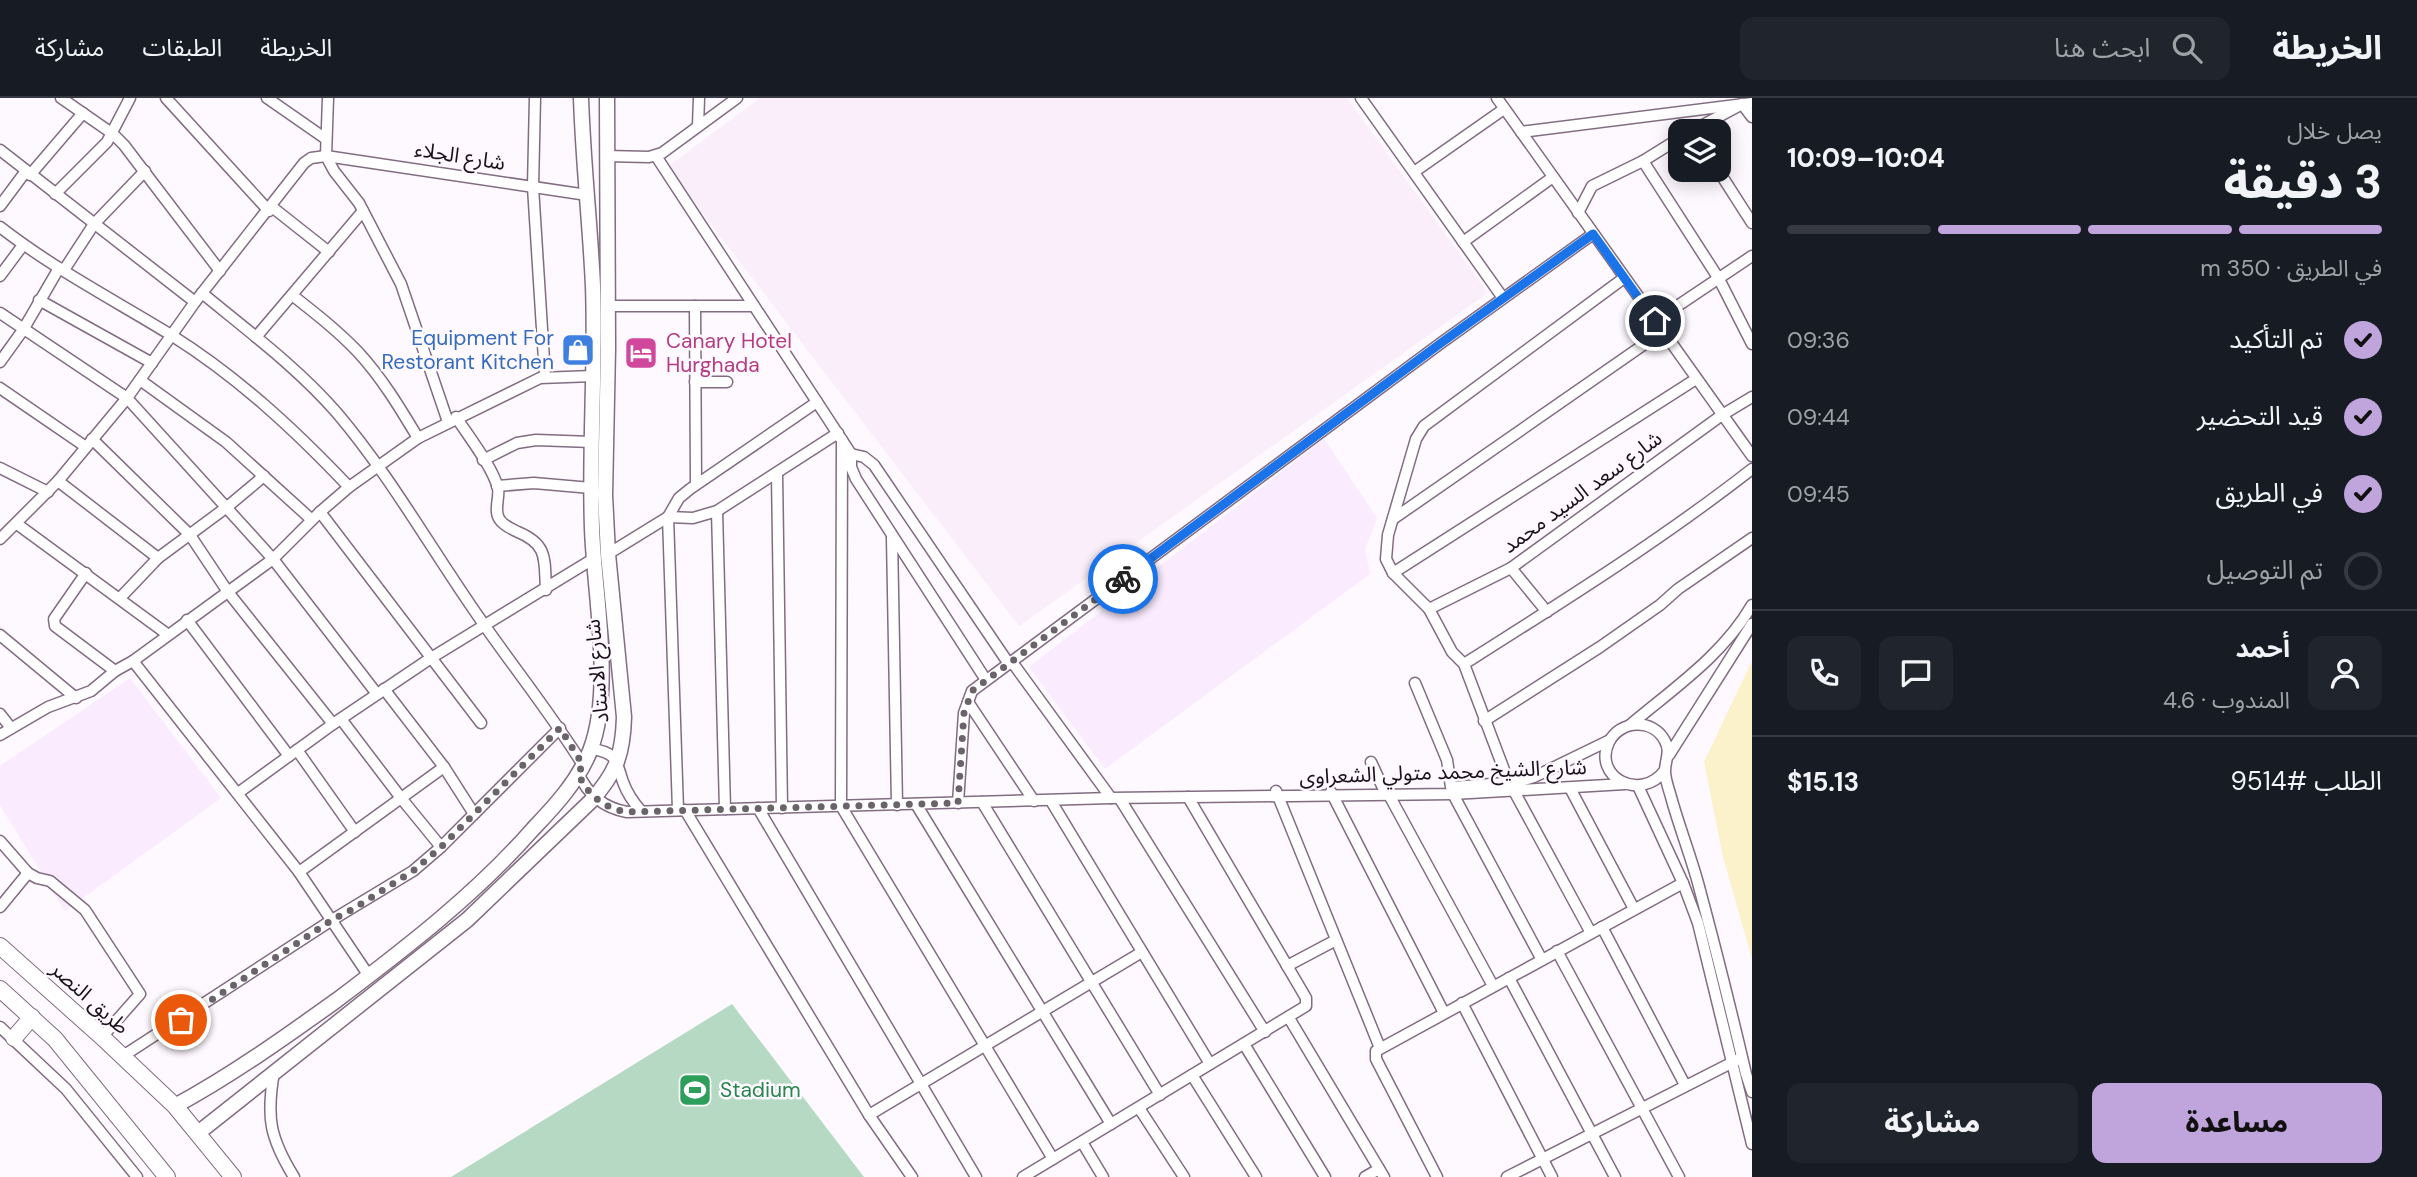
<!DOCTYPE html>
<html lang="ar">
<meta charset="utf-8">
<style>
body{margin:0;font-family:"DM Sans","Noto Sans Arabic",sans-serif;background:#20242c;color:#f1f3f6;direction:rtl;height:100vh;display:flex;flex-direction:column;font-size:26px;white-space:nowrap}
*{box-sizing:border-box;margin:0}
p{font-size:23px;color:#9ea1a6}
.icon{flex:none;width:38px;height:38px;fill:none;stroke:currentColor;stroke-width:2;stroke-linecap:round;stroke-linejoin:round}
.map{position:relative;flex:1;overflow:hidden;direction:ltr}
.side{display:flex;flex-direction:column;background:#171b24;width:665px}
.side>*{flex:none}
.controls{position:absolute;left:1668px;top:21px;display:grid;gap:14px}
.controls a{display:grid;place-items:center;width:63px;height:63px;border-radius:14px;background:#171b24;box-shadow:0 4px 18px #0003;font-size:35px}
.pin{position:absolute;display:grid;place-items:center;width:60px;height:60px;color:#fff;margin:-30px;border:4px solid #fff;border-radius:50%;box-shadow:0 2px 7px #0007}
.courier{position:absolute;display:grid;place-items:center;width:70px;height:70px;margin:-35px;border:5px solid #1a73e8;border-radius:50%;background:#fff;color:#222;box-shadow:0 2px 9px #0007}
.overview em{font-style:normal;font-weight:800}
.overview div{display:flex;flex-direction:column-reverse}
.overview{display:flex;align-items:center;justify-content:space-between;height:119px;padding:0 35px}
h1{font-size:46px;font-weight:800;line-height:52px}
.bar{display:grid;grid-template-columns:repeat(4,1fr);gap:10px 7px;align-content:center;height:84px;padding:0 35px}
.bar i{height:9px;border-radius:5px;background:#363941}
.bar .active{background:#c0a5dc}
.bar p{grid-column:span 4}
.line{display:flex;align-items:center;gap:18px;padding:0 35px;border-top:2px solid #363941}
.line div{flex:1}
.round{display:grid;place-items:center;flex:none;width:74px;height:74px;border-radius:14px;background:#20242c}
ol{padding:0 35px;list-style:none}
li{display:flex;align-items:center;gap:21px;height:77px}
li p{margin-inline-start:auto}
li .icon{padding:7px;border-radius:50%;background:#c0a5dc;color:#111;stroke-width:4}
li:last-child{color:#9ea1a6}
li i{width:38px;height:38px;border:4px solid #363941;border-radius:50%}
.button{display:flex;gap:14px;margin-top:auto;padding:14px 35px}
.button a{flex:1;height:80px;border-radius:14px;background:#c0a5dc;color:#111;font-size:28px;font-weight:800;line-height:80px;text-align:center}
.button a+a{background:#20242c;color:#f1f3f6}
header{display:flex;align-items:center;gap:42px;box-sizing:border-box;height:98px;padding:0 35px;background:#171b24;border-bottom:2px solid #363941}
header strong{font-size:33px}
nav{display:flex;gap:38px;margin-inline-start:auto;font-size:24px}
.search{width:490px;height:63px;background:#20242c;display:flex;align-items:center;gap:18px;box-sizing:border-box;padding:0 24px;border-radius:14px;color:#9ea1a6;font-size:26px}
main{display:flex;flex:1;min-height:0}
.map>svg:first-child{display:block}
.built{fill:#fbeefb}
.education{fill:#faebfe}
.green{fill:#b6d9c3}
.sand{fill:#fbf1cb}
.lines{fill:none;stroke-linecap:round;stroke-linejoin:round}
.street-casing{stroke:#826c82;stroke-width:13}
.secondary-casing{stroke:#826c82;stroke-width:17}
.primary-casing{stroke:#826c82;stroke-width:18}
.street{stroke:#fff;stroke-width:10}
.secondary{stroke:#fff;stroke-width:14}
.primary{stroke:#fff;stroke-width:16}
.done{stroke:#6a636a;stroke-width:7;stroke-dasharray:0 12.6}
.route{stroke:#1a73e8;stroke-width:9}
.labels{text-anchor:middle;stroke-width:5;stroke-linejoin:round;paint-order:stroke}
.street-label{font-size:21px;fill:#1a121a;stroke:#fef9fe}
.shop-label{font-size:21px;fill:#366cbe;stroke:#fef9fe;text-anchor:end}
.hotel-label{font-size:21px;fill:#b23c85;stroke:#fef9fe;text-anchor:start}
.leisure-label{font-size:21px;fill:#27864d;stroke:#fef9fe;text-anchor:start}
</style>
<header>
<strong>الخريطة</strong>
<div class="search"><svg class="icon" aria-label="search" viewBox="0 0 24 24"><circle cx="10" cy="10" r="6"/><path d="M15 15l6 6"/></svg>ابحث هنا</div>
<nav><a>الخريطة</a><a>الطبقات</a><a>مشاركة</a></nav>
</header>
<main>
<section class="side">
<div class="overview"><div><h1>3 دقيقة</h1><p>يصل خلال</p></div><em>10:04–10:09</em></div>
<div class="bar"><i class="active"></i><i class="active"></i><i class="active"></i><i></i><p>في الطريق · 350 m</p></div>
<ol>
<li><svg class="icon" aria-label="check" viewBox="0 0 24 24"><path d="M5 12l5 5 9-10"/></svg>تم التأكيد<p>09:36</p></li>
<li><svg class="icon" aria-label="check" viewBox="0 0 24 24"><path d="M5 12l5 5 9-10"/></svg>قيد التحضير<p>09:44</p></li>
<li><svg class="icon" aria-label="check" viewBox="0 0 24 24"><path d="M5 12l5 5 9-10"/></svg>في الطريق<p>09:45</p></li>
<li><i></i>تم التوصيل</li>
</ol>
<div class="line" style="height:126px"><a class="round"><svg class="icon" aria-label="person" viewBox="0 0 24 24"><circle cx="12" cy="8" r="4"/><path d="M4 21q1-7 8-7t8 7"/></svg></a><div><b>أحمد</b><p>المندوب · 4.6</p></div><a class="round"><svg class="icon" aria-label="chat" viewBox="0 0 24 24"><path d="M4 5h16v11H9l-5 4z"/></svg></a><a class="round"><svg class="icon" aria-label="phone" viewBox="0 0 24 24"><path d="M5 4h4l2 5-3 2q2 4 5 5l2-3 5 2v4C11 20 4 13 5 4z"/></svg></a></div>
<div class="line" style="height:91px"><div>الطلب #9514</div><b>$15.13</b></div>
<div class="button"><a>مساعدة</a><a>مشاركة</a></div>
</section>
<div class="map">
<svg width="1752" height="1079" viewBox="0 0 1752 1079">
<rect width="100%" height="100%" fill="#fef9fe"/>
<!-- built -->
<path class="built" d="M760,0H1347L1488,195L1019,528L667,69Z"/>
<!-- education -->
<g class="education">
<path d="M1324,341L1377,420L1365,451L1370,476L1105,671L1029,569Z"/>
<path d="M130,580L221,700L65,813L0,707V668Z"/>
</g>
<!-- green -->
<path class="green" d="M732,906L864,1079H451Z"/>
<!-- sand -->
<path class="sand" d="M1752,563V861L1723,759L1704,664Z"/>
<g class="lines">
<defs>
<g id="street">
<path d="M61,0L113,36L124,47L220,173"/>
<path d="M166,0L269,113"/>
<path d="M267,0L326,41"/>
<path d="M328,0L326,58L334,73L359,105L401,186L448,324"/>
<path d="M535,0L533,89L545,278"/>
<path d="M1361,0L1503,200"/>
<path d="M1497,0L1752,358"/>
<path d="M698,28L699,0"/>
<path d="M1692,33L1742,6L1752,19"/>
<path d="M1521,34L1752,5"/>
<path d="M0,52L195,204"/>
<path d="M606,58L649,59L662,55L737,0"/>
<path d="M656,58L851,356V369L856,381L986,582"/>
<path d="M1643,63L1719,181L1752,246"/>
<path d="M1718,72L1752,125"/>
<path d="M1414,74L1504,11"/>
<path d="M30,77L83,15"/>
<path d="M55,96L107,44L130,0"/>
<path d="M0,108L26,73"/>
<path d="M272,109L329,154"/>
<path d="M1578,115L1592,88L1643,63L1680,40"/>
<path d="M0,129C54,171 114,202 171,237C238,279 295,332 349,389"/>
<path d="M1463,144L1553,79"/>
<path d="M64,172L94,126L145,73"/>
<path d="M0,178L23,147"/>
<path d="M202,195C248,233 298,270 337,315C393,381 435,458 485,528C518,575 553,619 583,667"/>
<path d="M292,197C315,215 338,233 358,254C382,280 400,310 418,340"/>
<path d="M39,202L152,265"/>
<path d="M607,208H754"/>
<path d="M695,208L696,386"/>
<path d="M0,215L127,300L273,461L377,596"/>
<path d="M1655,223L1752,158"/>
<path d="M256,239L363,113"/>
<path d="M0,264L23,232L59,170"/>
<path d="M140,282L226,344L312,422"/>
<path d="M695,284H727"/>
<path d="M0,290L86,349"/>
<path d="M456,319C469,339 492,368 498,390C500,400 493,413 500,422C504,428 512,431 518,434C549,447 544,462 546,492"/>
<path d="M92,341L190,437L228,494L333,626"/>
<path d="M842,342L841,708L1053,1061"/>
<path d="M851,356L864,359L874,367L1009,566"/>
<path d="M483,362L517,345L536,342L592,344"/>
<path d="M0,370L48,394"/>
<path d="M777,376L782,710"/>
<path d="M58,383L158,460"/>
<path d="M497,388L534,385L591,390"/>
<path d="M717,413L725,711"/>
<path d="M320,414L481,625"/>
<path d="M1393,421L1662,234"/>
<path d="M17,426L167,536"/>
<path d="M892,440L897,707"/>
<path d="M0,441L58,383L127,300L195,204L304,65L311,60L326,58L587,97"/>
<path d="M608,456L668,419L693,420L717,413L838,335"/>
<path d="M1511,470L1547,514"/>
<path d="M86,475L54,521L55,528L115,573"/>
<path d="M1393,475L1696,281"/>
<path d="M120,500L158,460L227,409L264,378"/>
<path d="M1429,511L1511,470L1722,317L1752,299"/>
<path d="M187,522L289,658"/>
<path d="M0,537L76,600"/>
<path d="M133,563L299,774L369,878"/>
<path d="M1012,564L1111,700"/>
<path d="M1464,566C1562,504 1661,442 1752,371"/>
<path d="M1415,585L1447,662L1451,689"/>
<path d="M384,591L444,669L474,716"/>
<path d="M968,604L1034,703"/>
<path d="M0,616L11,630"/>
<path d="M341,621L401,700L441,749"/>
<path d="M1484,623L1600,549L1660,507L1678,491L1752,440"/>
<path d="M1630,627C1674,590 1723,557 1752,507"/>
<path d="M0,637L48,609L91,593L115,573L133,563L273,461L320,414L349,389L418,340L540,280L593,278"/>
<path d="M591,651C617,654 616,663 623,684C627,695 633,704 641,713"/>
<path d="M297,652L355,734"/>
<path d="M1669,657L1752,526"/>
<path d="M1371,664L1384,692"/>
<path d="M1665,672C1641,705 1592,679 1609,644C1620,622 1653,620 1665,643C1671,654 1665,662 1665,673C1665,682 1669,691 1671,699C1679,728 1690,756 1698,785C1715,848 1731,912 1746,976L1752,994"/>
<path d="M578,675C588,697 604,710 627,714L1111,700L1453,696L1625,686"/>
<path d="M1509,685L1464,566L1452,554L1429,511L1393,475L1386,461L1388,437L1416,341L1424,328L1624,180"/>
<path d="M1638,688L1683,785L1698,825L1752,1046"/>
<path d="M1453,689L1517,684L1534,679L1610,642"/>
<path d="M1570,690L1634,811"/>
<path d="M1276,693L1380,950"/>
<path d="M1514,693L1591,835"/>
<path d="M1331,694L1444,915"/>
<path d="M238,695L333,626L431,560L593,461"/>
<path d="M1453,696L1542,862"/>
<path d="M1389,697L1493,888"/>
<path d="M1120,701L1265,934"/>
<path d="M1051,703L1210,966"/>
<path d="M982,704L1160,997"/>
<path d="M958,705L964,615L972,593L1441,245L1593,136"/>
<path d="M916,706L1111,1026"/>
<path d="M758,710L976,1079"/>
<path d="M678,712L668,419L679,400L690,391L817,304"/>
<path d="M685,712L869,1017L912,1079"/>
<path d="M0,743L28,775L37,780L50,783L85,812L140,896L102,939"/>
<path d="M299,774L444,669"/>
<path d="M0,809L28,775"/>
<path d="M1602,829L1685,987"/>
<path d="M1557,853L1679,1079"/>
<path d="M1287,868L1336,842"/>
<path d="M1509,880L1615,1079"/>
<path d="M1462,905L1552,1079"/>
<path d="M1289,920L1384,1079"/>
<path d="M0,929L66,991L137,1079"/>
<path d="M1244,946L1325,1079"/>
<path d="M123,958L332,822L413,773L441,749L560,630"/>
<path d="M274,974C266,1020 270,1040 294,1079"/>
<path d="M1192,977L1256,1079"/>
<path d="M1139,1010L1184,1079"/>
<path d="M869,1017L1142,854"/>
<path d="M1082,1044L1103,1079"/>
<path d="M1023,1079L1306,908V900L1188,699"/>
<path d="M1365,1079L1379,1071"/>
<path d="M1437,1079L1376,961V953L1683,785"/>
<path d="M1507,1079L1739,961"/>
</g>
<g id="secondary">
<path d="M175,1008C232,977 284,940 337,902C406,850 476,796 533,731C555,708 578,683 590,653C614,592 594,495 592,430C589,349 596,268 593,188C590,125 583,63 581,0"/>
<path d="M198,1035L467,822L591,703C616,675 623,657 624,619L608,456L605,397L608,251L607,0"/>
</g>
<g id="primary">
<path d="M0,848L102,939L175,1008L233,1079"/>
<path d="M0,891L55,941L167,1079"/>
<path d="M14,940L32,919"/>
</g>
</defs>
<!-- street casing -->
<use href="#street" class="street-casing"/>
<!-- secondary casing -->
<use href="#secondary" class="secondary-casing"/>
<!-- primary casing -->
<use href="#primary" class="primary-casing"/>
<!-- street -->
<use href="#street" class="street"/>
<!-- secondary -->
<use href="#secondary" class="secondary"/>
<!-- primary -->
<use href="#primary" class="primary"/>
</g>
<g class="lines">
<!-- done -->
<path class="done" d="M181,922L332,822L353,811L413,773L441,749L560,630L583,667L578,675C587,697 604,710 627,714L958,705L964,615L972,593L1123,481"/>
<!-- route -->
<path class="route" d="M1123,481L1441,245L1593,136L1655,223"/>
</g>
<!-- icons -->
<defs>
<symbol id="shop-square" viewBox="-11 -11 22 22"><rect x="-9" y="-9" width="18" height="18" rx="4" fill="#3f7fe0" stroke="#fef9fe"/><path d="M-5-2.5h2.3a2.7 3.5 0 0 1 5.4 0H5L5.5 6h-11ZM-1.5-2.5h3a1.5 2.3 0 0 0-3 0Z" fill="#fff"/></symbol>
<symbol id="hotel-square" viewBox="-11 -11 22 22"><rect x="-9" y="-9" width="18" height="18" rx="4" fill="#d1479c" stroke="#fef9fe"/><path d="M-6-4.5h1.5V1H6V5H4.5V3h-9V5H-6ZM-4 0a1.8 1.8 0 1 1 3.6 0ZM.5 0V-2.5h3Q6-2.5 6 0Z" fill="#fff"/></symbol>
<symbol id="stadium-square" viewBox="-11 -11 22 22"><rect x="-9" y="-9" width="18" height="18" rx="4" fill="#2e9e5b" stroke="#fef9fe"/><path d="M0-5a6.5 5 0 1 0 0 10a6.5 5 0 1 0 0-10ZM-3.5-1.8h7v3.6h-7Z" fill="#fff"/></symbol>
</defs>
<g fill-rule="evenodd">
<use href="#shop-square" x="559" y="233" width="38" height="38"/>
<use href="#hotel-square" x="622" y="236" width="38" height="38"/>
<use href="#stadium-square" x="676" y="973" width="38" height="38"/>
</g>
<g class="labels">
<!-- street labels -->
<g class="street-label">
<text transform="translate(460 58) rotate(9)" y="7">شارع الجلاء</text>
<text transform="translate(1582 394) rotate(-36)" y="7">شارع سعد السيد محمد</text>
<text transform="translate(597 573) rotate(-95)" y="7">شارع الاستاد</text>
<text transform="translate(1443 674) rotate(-2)" y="7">شارع الشيخ محمد متولي الشعراوى</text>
<text transform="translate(90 900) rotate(42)" y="7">طريق النصر</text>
</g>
<!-- shop labels -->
<g class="shop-label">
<text x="554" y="247">Equipment For<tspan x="554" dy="24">Restorant Kitchen</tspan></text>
</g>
<!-- hotel labels -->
<g class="hotel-label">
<text x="666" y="250">Canary Hotel<tspan x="666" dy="24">Hurghada</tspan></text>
</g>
<!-- leisure labels -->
<g class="leisure-label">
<text x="720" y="999">Stadium</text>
</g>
</g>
</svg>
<div class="controls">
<a><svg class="icon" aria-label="layers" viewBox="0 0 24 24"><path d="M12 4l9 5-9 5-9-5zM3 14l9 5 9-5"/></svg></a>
</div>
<div class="pin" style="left:181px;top:922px;background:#ea580c"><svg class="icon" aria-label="bag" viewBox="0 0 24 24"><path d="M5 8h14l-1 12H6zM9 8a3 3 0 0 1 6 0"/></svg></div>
<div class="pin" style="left:1655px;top:223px;background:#1f2937"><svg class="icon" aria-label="home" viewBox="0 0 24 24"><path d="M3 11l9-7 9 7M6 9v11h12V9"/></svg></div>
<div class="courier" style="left:1123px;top:481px"><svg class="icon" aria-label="bike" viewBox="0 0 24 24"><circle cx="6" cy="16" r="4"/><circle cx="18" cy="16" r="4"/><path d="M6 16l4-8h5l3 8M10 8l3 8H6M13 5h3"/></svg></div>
</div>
</main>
